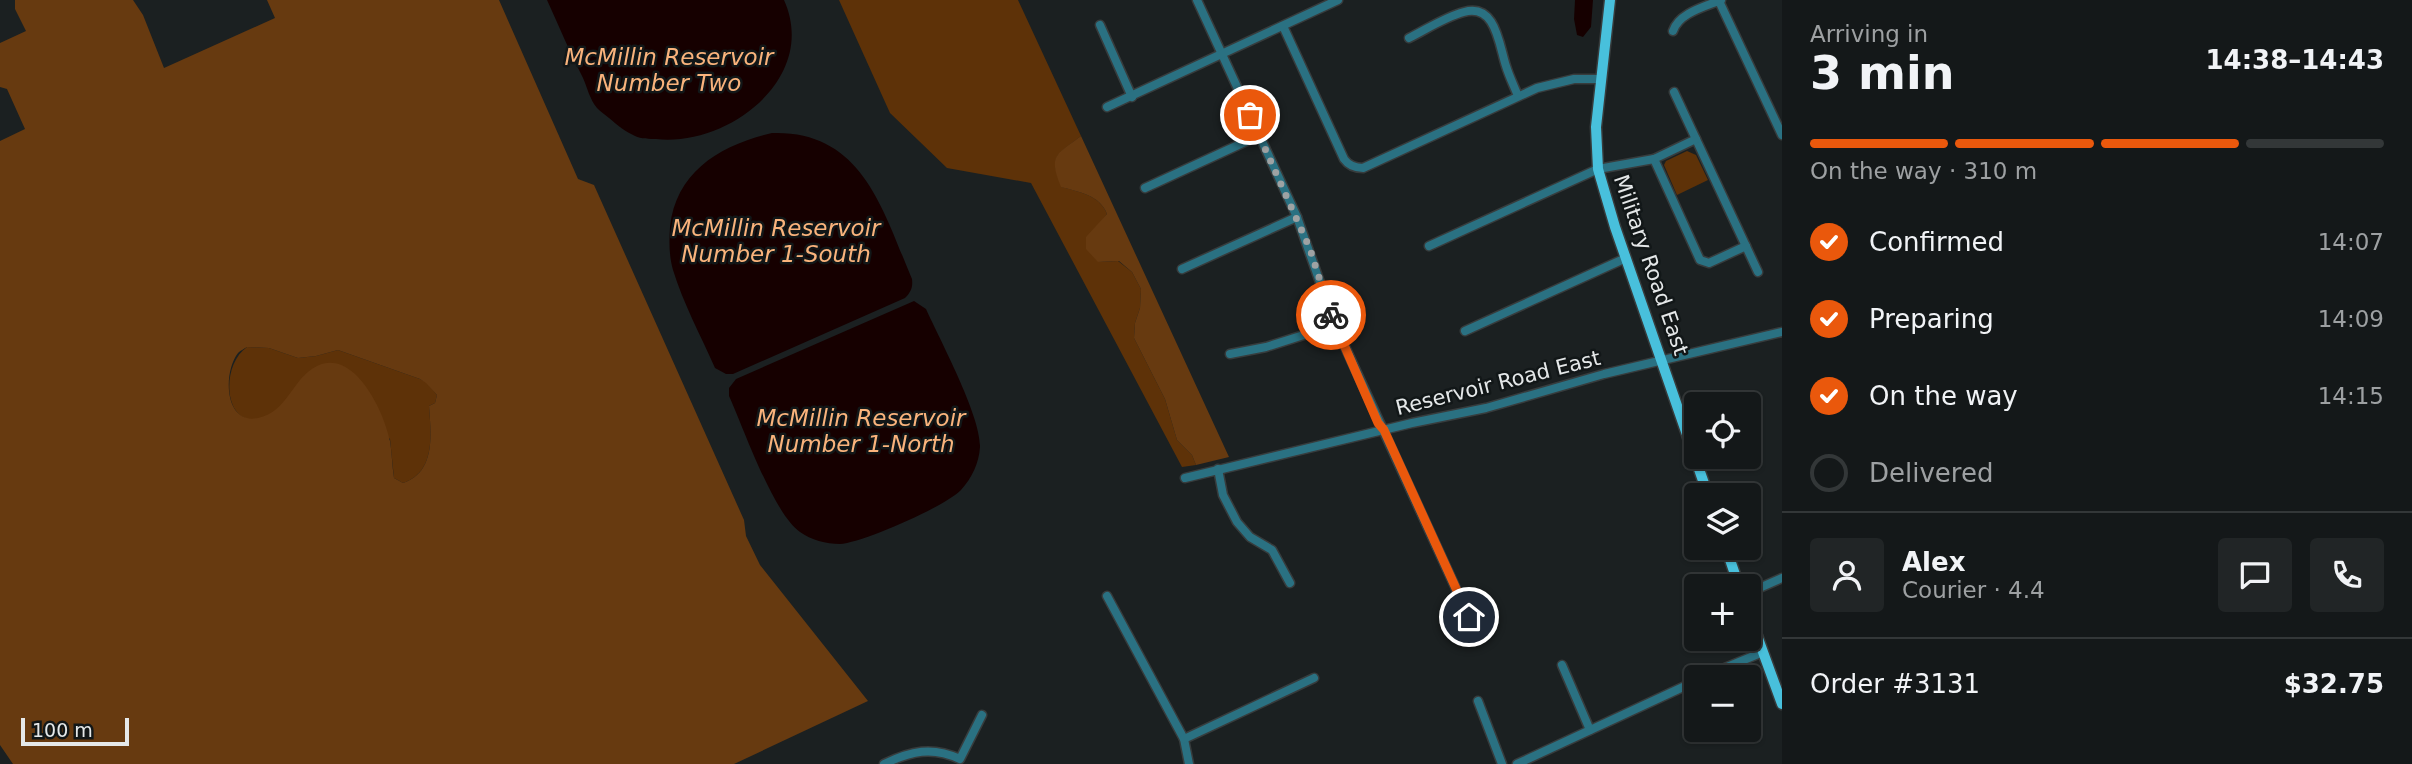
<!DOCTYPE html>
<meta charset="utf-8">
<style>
body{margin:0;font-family:"DejaVu Sans",sans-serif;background:#212526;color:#f1f3f6;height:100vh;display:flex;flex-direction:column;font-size:26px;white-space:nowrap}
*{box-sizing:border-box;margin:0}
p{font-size:23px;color:#9da0a2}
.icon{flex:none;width:38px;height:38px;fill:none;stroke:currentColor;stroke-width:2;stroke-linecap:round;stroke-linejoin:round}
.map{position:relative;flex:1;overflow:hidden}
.panel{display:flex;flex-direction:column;background:#141819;width:630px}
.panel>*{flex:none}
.tools{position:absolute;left:1684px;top:392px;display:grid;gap:14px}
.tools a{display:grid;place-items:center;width:77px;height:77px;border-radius:7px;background:#141819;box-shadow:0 2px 5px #0004,0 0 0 2px #333738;font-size:35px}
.scale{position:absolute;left:21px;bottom:18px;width:108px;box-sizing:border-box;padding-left:7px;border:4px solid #e5e8e9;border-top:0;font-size:19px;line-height:24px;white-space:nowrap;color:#e5e8e9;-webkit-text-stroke:5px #121718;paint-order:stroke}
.pin{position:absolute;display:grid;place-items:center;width:60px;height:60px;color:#fff;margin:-30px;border:4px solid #fff;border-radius:50%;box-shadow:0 2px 7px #0007}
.courier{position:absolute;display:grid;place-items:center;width:70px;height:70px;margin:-35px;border:5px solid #ea580c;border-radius:50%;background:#fff;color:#222;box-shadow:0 2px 9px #0007}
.headline em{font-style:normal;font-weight:700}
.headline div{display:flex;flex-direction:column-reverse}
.headline{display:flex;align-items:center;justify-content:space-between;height:119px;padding:0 28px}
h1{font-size:46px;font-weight:700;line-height:52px}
.bar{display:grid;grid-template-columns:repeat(4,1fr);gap:10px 7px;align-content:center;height:84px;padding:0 28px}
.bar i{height:9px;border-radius:5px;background:#333738}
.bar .on{background:#ea580c}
.bar p{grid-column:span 4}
.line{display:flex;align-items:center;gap:18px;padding:0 28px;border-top:2px solid #333738}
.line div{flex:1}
.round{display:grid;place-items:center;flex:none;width:74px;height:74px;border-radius:7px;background:#212526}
ol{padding:0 28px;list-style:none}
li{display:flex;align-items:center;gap:21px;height:77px}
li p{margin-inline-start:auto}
li .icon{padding:7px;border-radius:50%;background:#ea580c;color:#fff;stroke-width:4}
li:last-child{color:#9da0a2}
li i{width:38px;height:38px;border:4px solid #333738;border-radius:50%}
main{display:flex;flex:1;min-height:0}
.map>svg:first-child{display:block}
.green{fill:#5e3208}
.forest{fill:#673a10;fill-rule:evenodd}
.water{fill:#160000}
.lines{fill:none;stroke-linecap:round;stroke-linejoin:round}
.minor-casing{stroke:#373c3d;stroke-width:11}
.major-casing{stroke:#373c3d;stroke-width:13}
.minor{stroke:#2a7182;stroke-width:8}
.major{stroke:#48c0dc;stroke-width:10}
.done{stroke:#9ea2a3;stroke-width:7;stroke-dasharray:0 12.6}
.route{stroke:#ea580c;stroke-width:9}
.labels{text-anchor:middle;stroke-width:5;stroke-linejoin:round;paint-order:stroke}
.street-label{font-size:21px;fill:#e5e8e9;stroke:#121718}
.water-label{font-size:23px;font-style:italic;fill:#f9b37c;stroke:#121718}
</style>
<main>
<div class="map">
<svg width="1782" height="764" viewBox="0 0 1782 764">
<rect width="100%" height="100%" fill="#1b2021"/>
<!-- green -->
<g class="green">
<path d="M839,0H1018L1081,136C1057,155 1048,155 1062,187C1079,192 1100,195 1107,214L1100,223L1098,262L1118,261L1132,272L1141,289L1140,308L1135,323L1134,338L1165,399L1177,440L1192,455L1196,465L1182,467L1031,183L947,168L890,113Z"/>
<path d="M1687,151L1696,155L1708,180L1677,195L1664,165L1666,161Z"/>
<path d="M247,347L269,348L298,358L316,356L338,350L420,379L426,382L437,395L435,403L429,406C431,434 436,472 403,483L394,478L390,439L305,375C296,388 287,403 274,412C226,443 216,369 247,347Z"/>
</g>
<!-- forest -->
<g class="forest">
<path d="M15,0H133L143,15L164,68L275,18L267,0H499L578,179L594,185L744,520L746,536L760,565L868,701L734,764H13L0,745V141L25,129L7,89L0,87V43L26,31L15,9ZM247,347L269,348L298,358L316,356L338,350L420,379L426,383L437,395L435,403L429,406C431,434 436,472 403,483L394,478C392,466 392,453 390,441C384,411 354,348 317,366C292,378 288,412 258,418C224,425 223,372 238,353C241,350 244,349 247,347Z"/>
<path d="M1081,136L1229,457L1196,465L1192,455L1177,440L1165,399L1134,338L1135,323L1140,308L1141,289L1132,272L1119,261L1098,262L1086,249V237L1107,214C1100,195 1079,192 1061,187C1048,155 1056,155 1081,136Z"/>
</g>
<!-- water -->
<g class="water">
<path d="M547,0H784C819,78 728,147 656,139C650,139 641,139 635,136C626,132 617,125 609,118C605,115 600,111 597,108C590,100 587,87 583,78C570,53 559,26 547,0Z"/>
<path d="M1575,0H1593L1591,27L1583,37L1577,35L1574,19Z"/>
<path d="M772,133C863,130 883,211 912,279C913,287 911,292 905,298L733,374H726L715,368C701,336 683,303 673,270C669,256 669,242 670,227C676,171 721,145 772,133Z"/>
<path d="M914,301L926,309C940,340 981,416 980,447C979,463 972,478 961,490C946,506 862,543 840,544C826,544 811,540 800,532C773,513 744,429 729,396V388L736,379Z"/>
</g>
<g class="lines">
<defs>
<g id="minor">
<path d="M1197,0L1297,217L1335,325L1469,617"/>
<path d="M1719,1L1782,135"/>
<path d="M1100,25L1132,97"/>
<path d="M1283,26L1344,159C1349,166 1355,168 1363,168L1537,88L1574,79H1600"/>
<path d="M1673,31C1679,13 1704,7 1721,0"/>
<path d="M1409,38C1427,29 1445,17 1464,12C1496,3 1499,45 1506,66C1509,76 1514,86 1518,96"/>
<path d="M1674,92L1758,272"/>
<path d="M1107,107L1338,0"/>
<path d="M1654,159L1700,260L1709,263L1746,246"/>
<path d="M1145,188L1260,135"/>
<path d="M1429,246L1598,169L1654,159L1696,139"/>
<path d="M1182,269L1297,217"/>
<path d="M1465,331L1626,258"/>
<path d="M1230,354L1266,347L1335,325"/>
<path d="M1218,469L1223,495L1237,522L1250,537L1272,550L1290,583"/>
<path d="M1185,478L1412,423L1486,408L1604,374L1782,332"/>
<path d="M1748,593L1782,578"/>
<path d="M1107,596L1184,739L1189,764"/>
<path d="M1562,665L1590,730"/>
<path d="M1703,677L1763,652"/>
<path d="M1478,701L1502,764"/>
<path d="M1184,739L1314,678"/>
<path d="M884,764C911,751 932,746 960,759L982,715"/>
<path d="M1517,764L1696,681"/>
</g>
<g id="major">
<path d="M1610,0L1596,127L1598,169L1615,227L1708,495"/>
<path d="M1726,548L1739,586"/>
<path d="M1748,611L1782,704"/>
</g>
</defs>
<!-- minor casing -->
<use href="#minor" class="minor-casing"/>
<!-- major casing -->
<use href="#major" class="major-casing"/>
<!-- minor -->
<use href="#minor" class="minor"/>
<!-- major -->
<use href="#major" class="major"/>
</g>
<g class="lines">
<!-- done -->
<path class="done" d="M1250,115L1310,249L1331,315"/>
<!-- route -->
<path class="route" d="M1331,315L1378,423L1384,430L1469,617"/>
</g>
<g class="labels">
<!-- street labels -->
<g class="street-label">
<text transform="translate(1651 265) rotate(71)" y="7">Military Road East</text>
<text transform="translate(1498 383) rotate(-14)" y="7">Reservoir Road East</text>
</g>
<!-- water labels -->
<g class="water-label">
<text x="669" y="65">McMillin Reservoir<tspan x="669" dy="26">Number Two</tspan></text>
<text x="776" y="236">McMillin Reservoir<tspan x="776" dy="26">Number 1-South</tspan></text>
<text x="861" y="426">McMillin Reservoir<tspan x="861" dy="26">Number 1-North</tspan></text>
</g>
</g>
</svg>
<div class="tools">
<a><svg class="icon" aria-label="locate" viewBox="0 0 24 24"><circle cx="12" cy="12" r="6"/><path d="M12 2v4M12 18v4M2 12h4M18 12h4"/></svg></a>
<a><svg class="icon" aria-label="layers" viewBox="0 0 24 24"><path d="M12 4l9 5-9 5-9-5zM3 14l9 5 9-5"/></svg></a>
<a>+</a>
<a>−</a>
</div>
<div class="scale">100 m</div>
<div class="pin" style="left:1250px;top:115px;background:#ea580c"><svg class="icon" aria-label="bag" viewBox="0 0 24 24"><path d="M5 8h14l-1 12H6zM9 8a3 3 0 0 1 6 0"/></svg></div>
<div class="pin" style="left:1469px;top:617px;background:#1f2937"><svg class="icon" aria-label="home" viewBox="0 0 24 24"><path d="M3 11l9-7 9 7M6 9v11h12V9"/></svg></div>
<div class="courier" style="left:1331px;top:315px"><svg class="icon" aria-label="bike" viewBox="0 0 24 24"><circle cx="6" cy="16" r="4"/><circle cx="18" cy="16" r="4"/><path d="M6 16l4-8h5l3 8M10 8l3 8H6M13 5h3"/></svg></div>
</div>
<section class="panel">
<div class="headline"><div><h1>3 min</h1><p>Arriving in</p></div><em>14:38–14:43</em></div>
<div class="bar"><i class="on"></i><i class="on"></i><i class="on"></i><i></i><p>On the way · 310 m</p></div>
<ol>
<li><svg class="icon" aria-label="check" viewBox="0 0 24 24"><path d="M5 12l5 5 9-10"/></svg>Confirmed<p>14:07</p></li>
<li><svg class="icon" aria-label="check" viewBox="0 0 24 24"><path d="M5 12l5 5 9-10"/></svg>Preparing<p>14:09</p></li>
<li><svg class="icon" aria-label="check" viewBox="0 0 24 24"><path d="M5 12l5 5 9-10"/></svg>On the way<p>14:15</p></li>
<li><i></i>Delivered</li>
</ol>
<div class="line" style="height:126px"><a class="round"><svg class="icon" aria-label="person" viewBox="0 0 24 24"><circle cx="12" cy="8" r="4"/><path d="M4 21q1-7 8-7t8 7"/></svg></a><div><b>Alex</b><p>Courier · 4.4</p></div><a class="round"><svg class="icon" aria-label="chat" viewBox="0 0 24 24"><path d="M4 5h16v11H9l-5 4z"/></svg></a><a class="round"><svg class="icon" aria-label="phone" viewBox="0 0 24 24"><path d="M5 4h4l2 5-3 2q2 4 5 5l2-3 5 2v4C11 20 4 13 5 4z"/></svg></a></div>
<div class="line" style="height:91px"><div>Order #3131</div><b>$32.75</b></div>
</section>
</main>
